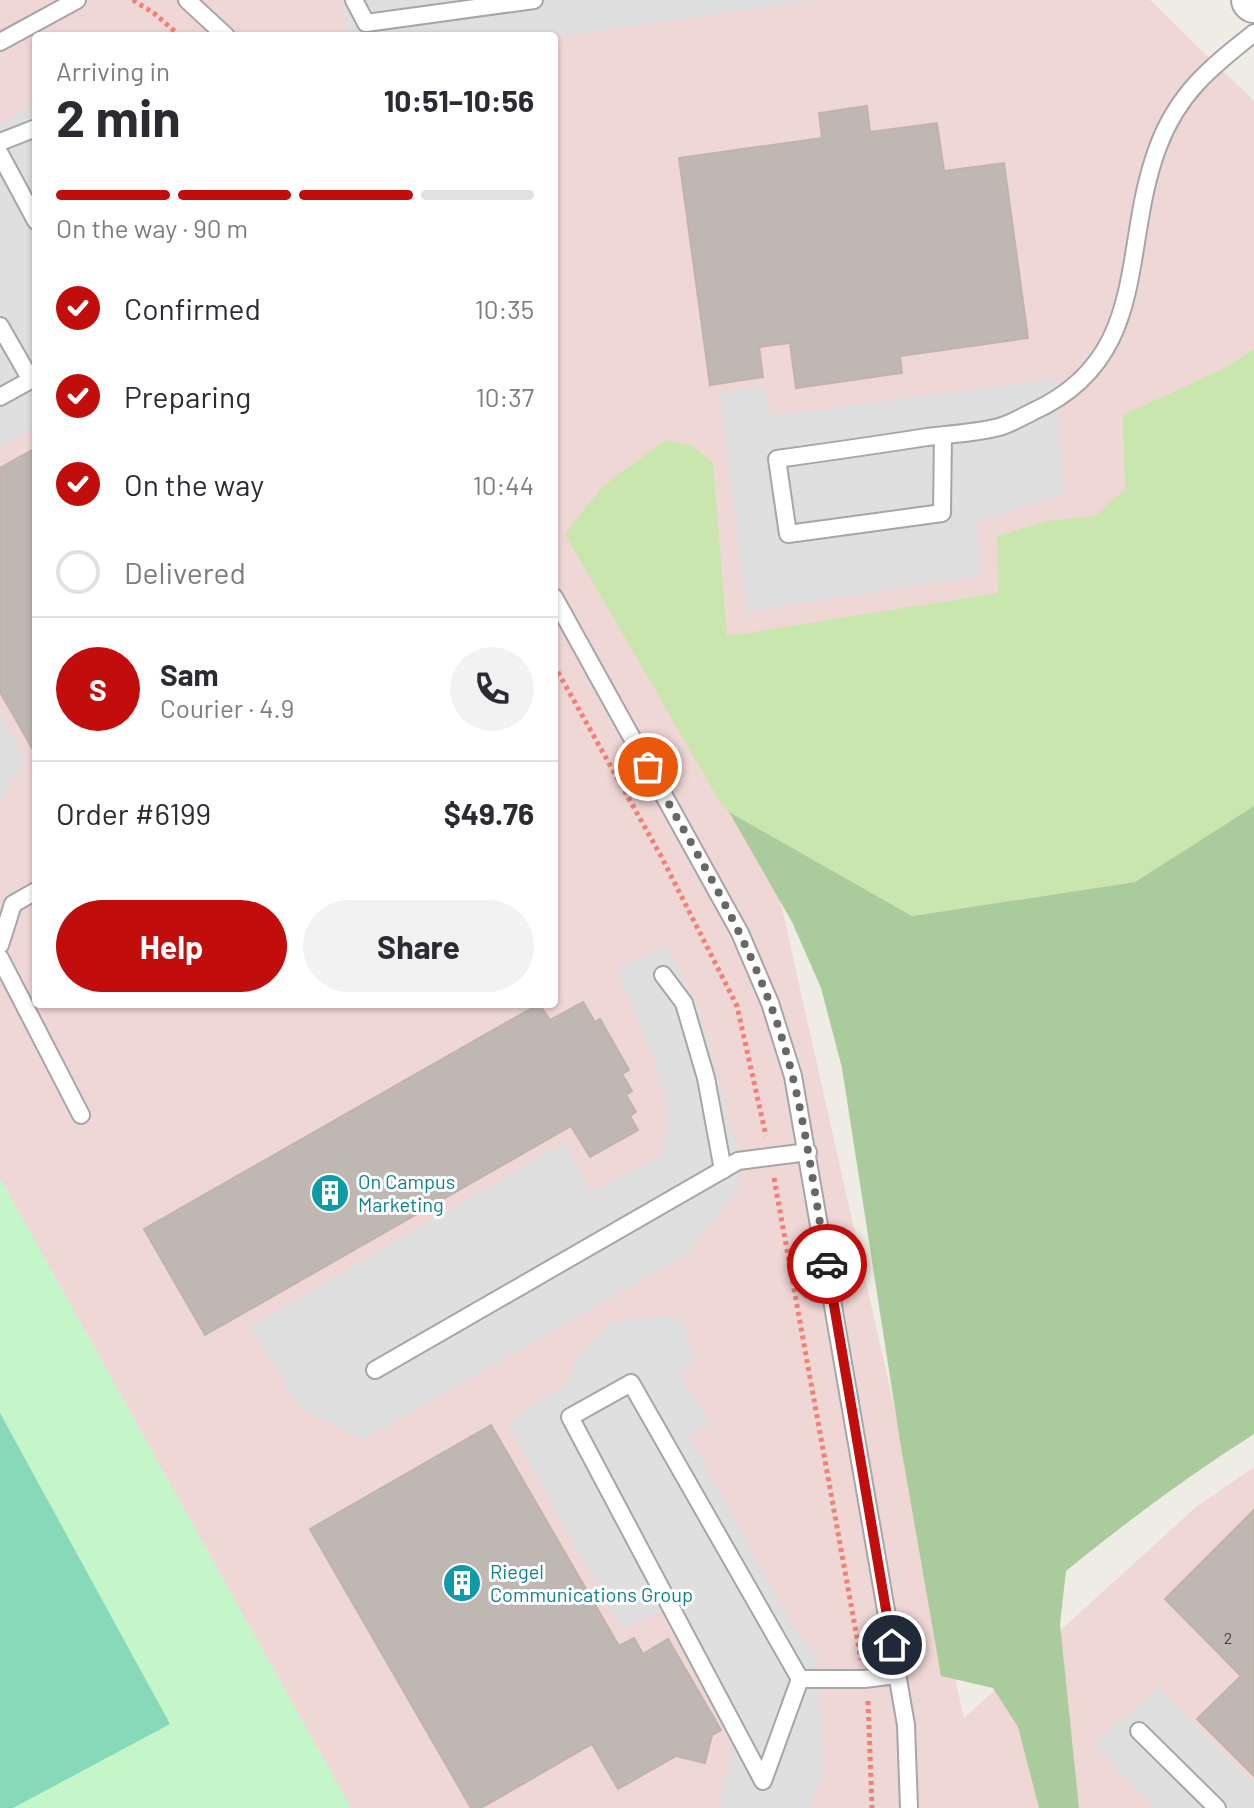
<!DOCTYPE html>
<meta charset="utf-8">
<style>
body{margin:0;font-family:Barlow,sans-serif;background:#f2f2f3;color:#2b2b33;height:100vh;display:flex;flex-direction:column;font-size:30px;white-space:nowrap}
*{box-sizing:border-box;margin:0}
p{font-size:26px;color:#7c7c81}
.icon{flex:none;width:44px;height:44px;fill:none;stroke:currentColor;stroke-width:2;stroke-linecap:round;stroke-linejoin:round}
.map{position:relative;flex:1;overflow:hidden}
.side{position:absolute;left:32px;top:32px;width:526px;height:976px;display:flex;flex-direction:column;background:#fff;border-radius:8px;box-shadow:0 2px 6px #0004}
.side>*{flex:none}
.pin{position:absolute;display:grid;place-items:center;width:68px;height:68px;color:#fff;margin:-34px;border:4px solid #fff;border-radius:50%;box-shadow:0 2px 8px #0007}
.courier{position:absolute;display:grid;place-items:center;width:80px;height:80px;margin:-40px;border:6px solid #c10d0c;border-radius:50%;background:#fff;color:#222;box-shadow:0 2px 10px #0007}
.summary em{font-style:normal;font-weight:700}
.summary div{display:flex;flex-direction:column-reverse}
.summary{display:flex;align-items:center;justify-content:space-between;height:136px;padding:0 24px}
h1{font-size:52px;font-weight:700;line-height:60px}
.bar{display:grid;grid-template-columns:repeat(4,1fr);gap:12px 8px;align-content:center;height:96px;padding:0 24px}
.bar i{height:10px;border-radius:6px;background:#e1e1e2}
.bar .selected{background:#c10d0c}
.bar p{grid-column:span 4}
.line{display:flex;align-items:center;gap:20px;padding:0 24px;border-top:2px solid #e1e1e2}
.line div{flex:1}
.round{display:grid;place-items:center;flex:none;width:84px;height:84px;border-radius:42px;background:#f2f2f3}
ol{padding:0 24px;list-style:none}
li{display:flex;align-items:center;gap:24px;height:88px}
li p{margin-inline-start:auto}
li .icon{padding:8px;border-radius:50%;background:#c10d0c;color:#fff;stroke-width:4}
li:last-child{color:#7c7c81}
li i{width:44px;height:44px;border:4px solid #e1e1e2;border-radius:50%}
.action{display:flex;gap:16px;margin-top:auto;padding:16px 24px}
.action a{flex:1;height:92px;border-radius:48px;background:#c10d0c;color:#fff;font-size:32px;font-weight:700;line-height:92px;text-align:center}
.action a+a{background:#f2f2f3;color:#2b2b33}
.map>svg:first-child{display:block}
.commercial{fill:#efd7d6;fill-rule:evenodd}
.grass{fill:#c9e6ae}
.forest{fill:#aacc9c}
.park{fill:#c5f6c9}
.pitch{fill:#88d9ba}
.parking{fill:#dfdfdf}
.building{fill:#bfb8b2;stroke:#c0b3a8;stroke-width:2}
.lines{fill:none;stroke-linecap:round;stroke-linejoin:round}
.service-casing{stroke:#a6a6a6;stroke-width:20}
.tertiary-casing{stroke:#a6a6a6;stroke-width:46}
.path{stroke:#f18174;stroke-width:5;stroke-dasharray:4 4;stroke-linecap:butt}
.service{stroke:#fff;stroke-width:16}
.tertiary{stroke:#fff;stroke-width:42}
.done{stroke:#686764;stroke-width:8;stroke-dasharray:0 14.4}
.route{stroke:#c10d0c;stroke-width:10}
.labels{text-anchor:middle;stroke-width:6;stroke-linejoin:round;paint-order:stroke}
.number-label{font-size:16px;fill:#474544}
.culture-label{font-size:20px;fill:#0d838f;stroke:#fff;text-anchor:start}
</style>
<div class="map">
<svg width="1254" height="1808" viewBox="0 0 1254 1808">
<rect width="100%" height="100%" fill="#efece5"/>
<!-- commercial -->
<path class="commercial" d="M0,0H1150L1254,101V429L1133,542L735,699L964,1718L1196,1507L1254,1467V1808H320L0,1203ZM36,36H554V1004H36Z"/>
<!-- grass -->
<path class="grass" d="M1254,349V806L1135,882L912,916L729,812L720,802L565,534L602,487L665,440L693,446L713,463L727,636L998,593L997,536L1047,521L1095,516L1125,489L1123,415L1223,369Z"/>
<!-- forest -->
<path class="forest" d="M1254,806V1434C1188,1476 1126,1522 1066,1571L1060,1624L1079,1808H1039L1018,1727L993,1688L941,1676L900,1441L842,1068L821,988L792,922L729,812L912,916L1135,882Z"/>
<!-- park -->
<path class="park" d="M0,1178L351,1808H0Z"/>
<!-- pitch -->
<path class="pitch" d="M0,1413L170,1724L13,1808H0Z"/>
<!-- parking -->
<g class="parking">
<path d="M342,0H812L554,37L347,36Z"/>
<path d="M36,104V427L0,448V124Z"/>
<path d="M1055,379L1065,495L977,522L980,576L746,612L720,393L764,386L770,416Z"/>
<path d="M0,715L25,759L0,802Z"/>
<path d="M666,945L699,1008L735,1141L741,1186L690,1252L363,1440L300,1408L250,1327L565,1142L590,1192L661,1155L669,1117L657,1067L617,969Z"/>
<path d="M660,1316L682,1319L695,1364L680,1373L710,1424L689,1436L799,1636L817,1655L824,1769L810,1808H718L736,1738L662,1611L622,1630L507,1423L565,1384L582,1350L612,1322Z"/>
<path d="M1158,1687L1254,1782V1808H1156L1094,1744Z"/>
</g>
<!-- building -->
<g class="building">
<path d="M867,106L870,132L937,123L944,171L1004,163L1028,338L900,356L902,373L796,388L790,343L759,347L763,377L710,385L679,158L822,138L819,113Z"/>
<path d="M36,448V755L0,692V468Z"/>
<path d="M583,1002L595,1022L600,1019L629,1070L622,1074L632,1091L626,1095L636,1112L630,1116L638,1130L590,1157L571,1126L205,1335L144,1229L539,1004L550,1020Z"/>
<path d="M491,1425L619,1646L634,1638L643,1654L668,1639L721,1730L712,1735L705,1763L676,1756L618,1789L592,1744L481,1808H471L310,1529Z"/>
<path d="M1254,1510V1776L1197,1719L1241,1676L1165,1599Z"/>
</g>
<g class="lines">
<defs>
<g id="service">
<path d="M187,0L226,36"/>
<path d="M354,0L366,23L534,0"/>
<path d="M0,42L77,0"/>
<path d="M0,142L36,128"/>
<path d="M0,154L36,221"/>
<path d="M0,326L31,380"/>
<path d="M0,397L36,377"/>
<path d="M943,435L942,513L788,534L777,459C827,452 877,445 927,437C951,434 976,433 999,427C1010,424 1022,417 1032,412C1152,358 1120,247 1158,147C1178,93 1211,67 1254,33"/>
<path d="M554,597L740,933L770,1003L793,1076L906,1725L909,1808"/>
<path d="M0,945L13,904L36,891"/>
<path d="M0,958L81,1115"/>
<path d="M663,975L684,1003L706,1078L723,1170"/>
<path d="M375,1370L738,1161L808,1152"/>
<path d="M800,1679L763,1781L570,1417L631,1383L800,1679H864L897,1675"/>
<path d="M1139,1731L1217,1808"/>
</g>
<path id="tertiary" d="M1253,0L1254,1"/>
</defs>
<!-- service casing -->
<use href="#service" class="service-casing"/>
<!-- tertiary casing -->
<use href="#tertiary" class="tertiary-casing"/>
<!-- path -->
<g class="path">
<path d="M133,0L155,14L180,36"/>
<path d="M554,665L661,856L737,1006L766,1136"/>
<path d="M774,1178L861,1660"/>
<path d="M868,1701L872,1808"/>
</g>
<!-- service -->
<use href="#service" class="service"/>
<!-- tertiary -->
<use href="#tertiary" class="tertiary"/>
</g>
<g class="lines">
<!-- done -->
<path class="done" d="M648,767C691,844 738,919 769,1001C802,1085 811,1176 827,1264"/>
<!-- route -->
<path class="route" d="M827,1264L892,1645"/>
</g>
<!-- icons -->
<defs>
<symbol id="building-disc" viewBox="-11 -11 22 22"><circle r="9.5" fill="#0f9aa8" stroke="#fff"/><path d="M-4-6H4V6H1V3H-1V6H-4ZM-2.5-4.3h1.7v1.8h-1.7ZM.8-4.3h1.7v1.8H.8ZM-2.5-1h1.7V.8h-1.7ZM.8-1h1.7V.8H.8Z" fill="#fff"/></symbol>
</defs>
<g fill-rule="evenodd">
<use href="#building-disc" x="308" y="1171" width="44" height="44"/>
<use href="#building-disc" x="440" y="1561" width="44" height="44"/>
</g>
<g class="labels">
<!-- number labels -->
<g class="number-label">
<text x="1228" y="1644">2</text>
</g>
<!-- culture labels -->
<g class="culture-label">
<text x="358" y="1189">On Campus<tspan x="358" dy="23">Marketing</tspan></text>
<text x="490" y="1579">Riegel<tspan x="490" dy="23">Communications Group</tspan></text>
</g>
</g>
</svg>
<div class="pin" style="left:648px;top:767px;background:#ea580c"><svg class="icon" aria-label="bag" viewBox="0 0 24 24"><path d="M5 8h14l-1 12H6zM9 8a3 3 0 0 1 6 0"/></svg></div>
<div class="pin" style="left:892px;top:1645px;background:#1f2937"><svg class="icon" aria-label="home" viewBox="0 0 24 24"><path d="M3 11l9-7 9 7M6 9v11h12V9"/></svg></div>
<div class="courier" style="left:827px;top:1264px"><svg class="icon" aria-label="car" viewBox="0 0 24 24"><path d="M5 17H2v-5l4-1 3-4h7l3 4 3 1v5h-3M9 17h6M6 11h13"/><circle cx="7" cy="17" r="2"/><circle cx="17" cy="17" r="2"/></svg></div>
<section class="side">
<div class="summary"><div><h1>2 min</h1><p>Arriving in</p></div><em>10:51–10:56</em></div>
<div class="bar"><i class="selected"></i><i class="selected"></i><i class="selected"></i><i></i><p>On the way · 90 m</p></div>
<ol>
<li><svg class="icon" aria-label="check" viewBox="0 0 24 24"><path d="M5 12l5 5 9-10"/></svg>Confirmed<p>10:35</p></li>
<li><svg class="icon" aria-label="check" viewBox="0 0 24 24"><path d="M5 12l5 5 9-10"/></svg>Preparing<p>10:37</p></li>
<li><svg class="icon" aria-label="check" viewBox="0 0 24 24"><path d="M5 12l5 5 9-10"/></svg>On the way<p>10:44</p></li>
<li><i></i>Delivered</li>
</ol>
<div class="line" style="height:144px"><b class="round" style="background:#c10d0c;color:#fff">S</b><div><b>Sam</b><p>Courier · 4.9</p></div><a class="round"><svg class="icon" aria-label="phone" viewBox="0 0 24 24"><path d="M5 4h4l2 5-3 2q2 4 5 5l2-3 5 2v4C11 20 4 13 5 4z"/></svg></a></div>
<div class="line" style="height:104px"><div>Order #6199</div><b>$49.76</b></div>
<div class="action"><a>Help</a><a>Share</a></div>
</section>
</div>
